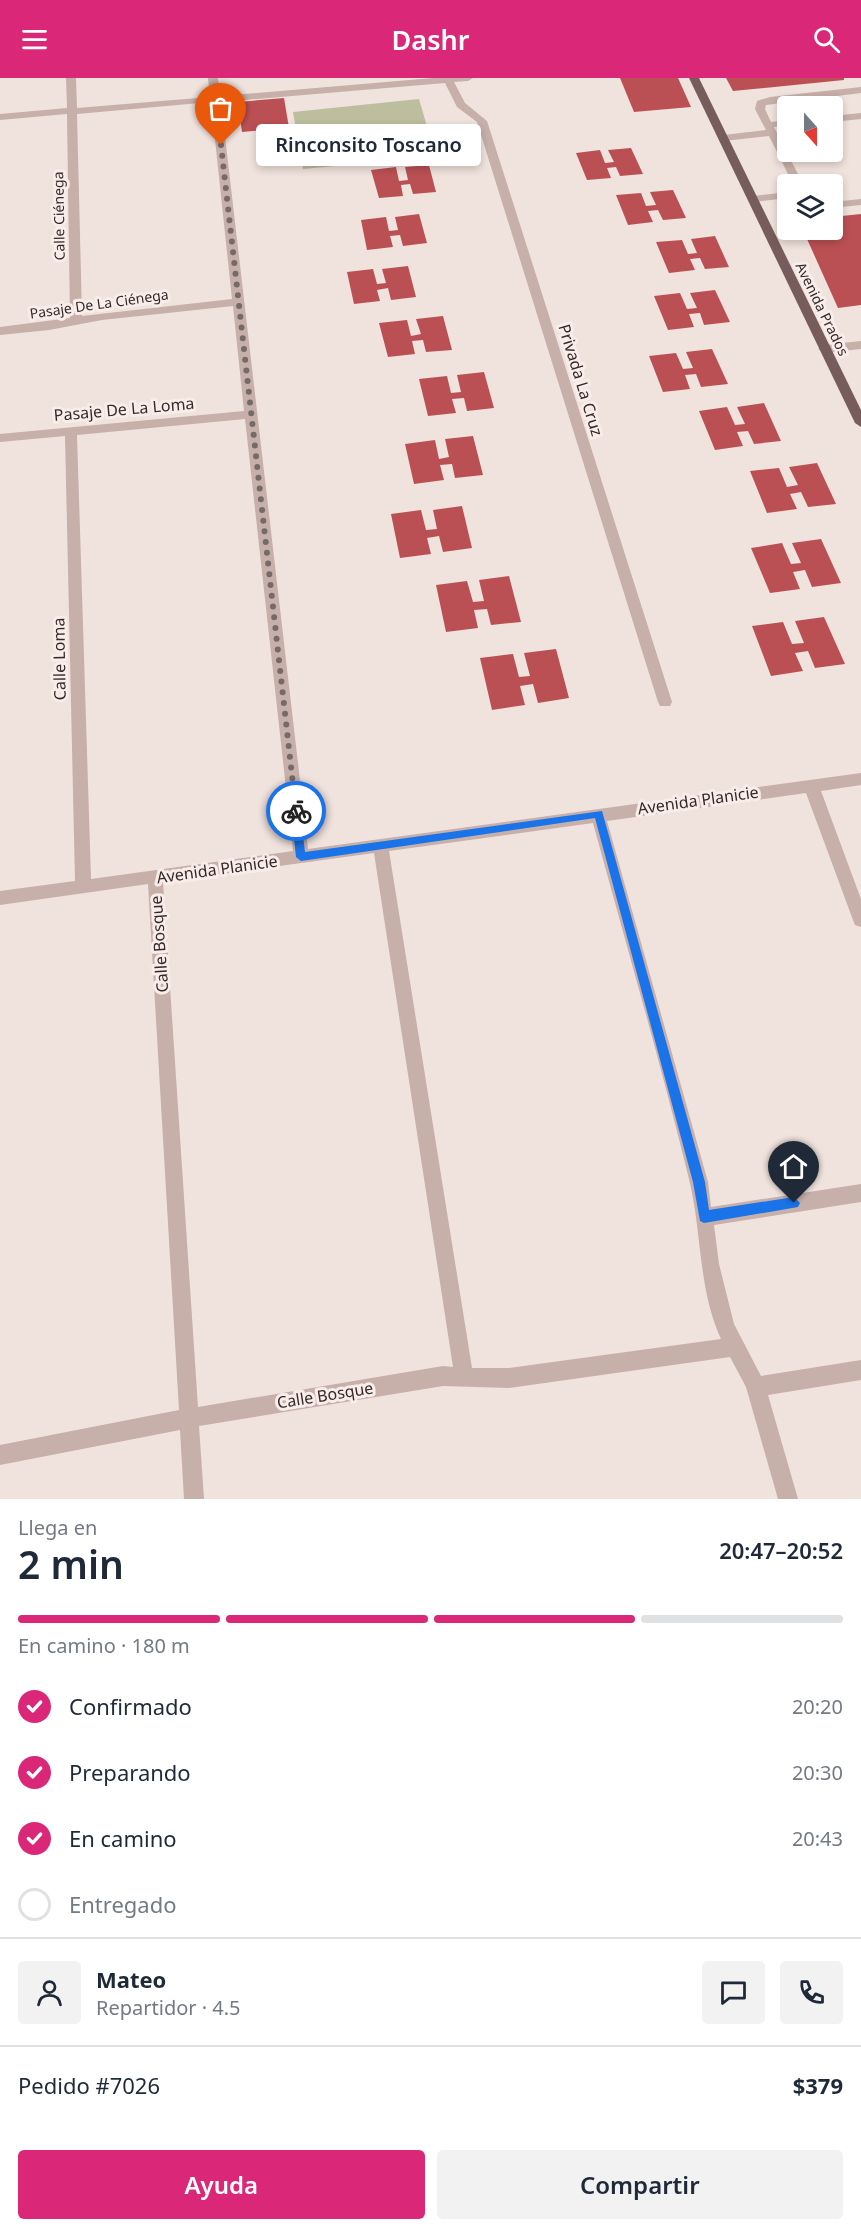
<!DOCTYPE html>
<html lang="es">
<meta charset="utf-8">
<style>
body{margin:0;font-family:"Noto Sans",sans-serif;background:#f2f2f3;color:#1f2937;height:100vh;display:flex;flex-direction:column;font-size:22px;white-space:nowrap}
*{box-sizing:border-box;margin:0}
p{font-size:20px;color:#747a83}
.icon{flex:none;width:33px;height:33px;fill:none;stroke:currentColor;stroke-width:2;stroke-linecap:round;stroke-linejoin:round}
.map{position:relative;height:1421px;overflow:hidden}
.details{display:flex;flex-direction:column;background:#fff;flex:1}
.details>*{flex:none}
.needle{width:39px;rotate:159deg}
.buttons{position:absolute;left:777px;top:18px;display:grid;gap:12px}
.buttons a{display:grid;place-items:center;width:66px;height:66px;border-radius:6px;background:#fff;box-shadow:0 3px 9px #0003;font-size:30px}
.pin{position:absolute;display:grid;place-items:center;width:51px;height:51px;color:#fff;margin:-62px -26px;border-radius:50% 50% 50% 0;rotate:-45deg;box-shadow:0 0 6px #0007}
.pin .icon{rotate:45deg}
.courier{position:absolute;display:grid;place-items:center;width:60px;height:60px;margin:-30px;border:4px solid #1a73e8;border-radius:50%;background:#fff;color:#222;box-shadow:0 2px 8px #0007}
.bubble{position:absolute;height:42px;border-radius:6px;background:#fff;box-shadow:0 3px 9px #0003;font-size:20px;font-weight:600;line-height:42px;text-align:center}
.head em{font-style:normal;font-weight:600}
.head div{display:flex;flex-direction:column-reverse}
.head{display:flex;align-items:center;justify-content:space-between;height:102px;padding:0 18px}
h1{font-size:39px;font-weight:600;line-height:45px}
.bar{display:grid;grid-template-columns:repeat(4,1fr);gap:9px 6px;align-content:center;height:72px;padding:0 18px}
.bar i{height:8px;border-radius:4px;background:#e0e1e3}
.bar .active{background:#db2777}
.bar p{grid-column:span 4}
.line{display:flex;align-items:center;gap:15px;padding:0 18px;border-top:2px solid #e0e1e3}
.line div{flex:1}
.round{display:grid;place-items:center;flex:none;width:63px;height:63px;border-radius:6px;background:#f2f2f3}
ol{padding:0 18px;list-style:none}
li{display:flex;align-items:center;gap:18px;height:66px}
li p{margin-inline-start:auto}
li .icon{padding:6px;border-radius:50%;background:#db2777;color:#fff;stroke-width:4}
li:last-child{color:#747a83}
li i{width:33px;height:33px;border:3px solid #e0e1e3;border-radius:50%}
.button{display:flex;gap:12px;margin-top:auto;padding:12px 18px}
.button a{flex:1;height:69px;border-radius:6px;background:#db2777;color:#fff;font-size:24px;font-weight:600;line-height:69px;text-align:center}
.button a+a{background:#f2f2f3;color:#1f2937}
header{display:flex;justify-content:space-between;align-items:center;height:78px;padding:0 18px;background:#db2777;color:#fff;font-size:27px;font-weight:600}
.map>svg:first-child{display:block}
.green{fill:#bcbe9e}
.building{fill:#bb5054}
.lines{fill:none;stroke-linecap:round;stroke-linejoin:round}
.minor{fill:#c7afaa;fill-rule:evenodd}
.major{fill:#765d5b;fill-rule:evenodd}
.route{fill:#1a73e8}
.done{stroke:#766a68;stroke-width:6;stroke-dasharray:0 10.8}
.labels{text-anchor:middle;stroke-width:6;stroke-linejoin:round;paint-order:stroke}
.far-street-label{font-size:14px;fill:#352929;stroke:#f8ede9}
.street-label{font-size:16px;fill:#352929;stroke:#f8ede9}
</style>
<header><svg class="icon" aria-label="menu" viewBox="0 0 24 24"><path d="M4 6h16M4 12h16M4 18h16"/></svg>Dashr<svg class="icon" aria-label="search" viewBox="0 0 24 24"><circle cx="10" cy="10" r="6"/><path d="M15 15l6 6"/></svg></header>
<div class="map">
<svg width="861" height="1421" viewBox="0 0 861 1421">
<rect width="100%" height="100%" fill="#f0e2dd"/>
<!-- green -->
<path class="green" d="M419,21L436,79L303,91L293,34Z"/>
<!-- building -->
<g class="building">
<path d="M620,0H678L691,29L634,34Z"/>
<path d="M726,0H844V2L733,13Z"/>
<path d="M284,20L289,50L242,54L238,24Z"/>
<path d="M631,70L643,96L620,98L616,89L607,90L611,100L587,102L576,75L600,72L605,85L614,84L608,72Z"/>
<path d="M429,87L436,114L413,116L410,106L401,107L403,118L379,120L371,92L396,89L399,103L408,102L405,89Z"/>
<path d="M673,112L686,140L663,142L658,132L648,133L653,144L628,147L616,117L641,115L646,128L656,127L650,114Z"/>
<path d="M419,136L427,165L403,168L400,157L390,158L393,169L367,172L361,142L386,139L389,153L398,152L395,139Z"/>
<path d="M861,136V227L838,230L803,152H832V139Z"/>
<path d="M715,158L729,189L705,191L700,180L690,181L695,192L669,195L656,164L682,162L688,176L697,175L691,161Z"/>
<path d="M408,188L416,219L391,222L388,210L377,212L380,223L354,226L347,194L373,191L377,206L386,205L382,191Z"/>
<path d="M715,212L730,244L704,247L700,235L689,236L694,249L668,252L654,218L680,215L687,231L697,230L690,215Z"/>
<path d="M443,238L452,272L426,274L423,262L412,263L415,276L388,279L379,245L407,242L411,258L421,256L416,241Z"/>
<path d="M712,271L728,306L701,309L696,296L685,297L690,311L663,314L649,278L676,275L683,291L693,290L686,274Z"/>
<path d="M484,294L494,330L467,333L464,320L452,321L456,335L428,338L419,301L447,298L451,315L461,314L457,297Z"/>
<path d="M764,325L781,363L754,366L748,353L737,354L743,368L715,372L699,333L727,329L735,347L745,346L737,329Z"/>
<path d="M473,358L483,397L455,400L452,386L440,387L444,402L414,406L405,366L435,362L439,381L449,379L445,361Z"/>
<path d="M817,385L836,426L808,429L801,414L790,416L797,431L767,435L750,393L779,390L787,409L798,407L789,389Z"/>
<path d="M462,428L472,470L443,474L439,458L427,460L431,476L400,480L391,436L421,432L426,452L437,451L433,432Z"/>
<path d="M821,461L841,505L812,509L805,492L793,494L800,511L770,515L751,470L782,465L791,486L801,485L792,465Z"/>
<path d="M509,498L521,544L491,547L487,531L474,532L478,550L446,554L436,507L467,503L473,524L484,523L479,502Z"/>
<path d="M824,539L845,586L815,590L808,573L795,575L803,593L771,598L752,548L783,544L792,566L804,565L795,543Z"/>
<path d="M556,571L569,620L538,625L533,606L520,608L525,627L492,632L480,580L513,576L519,599L530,598L524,575Z"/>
</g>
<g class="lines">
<!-- minor -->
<g class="minor">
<path d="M66,0H76L77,30L210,19L208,0H218L220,18L433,0H473L468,3L454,4L465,25L487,43L672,624L670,628H660L658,624L477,44L457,29L445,5L221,24L308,771L861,695V707L821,713L861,821V849L855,847L853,842L806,715L607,743L708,1104L711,1129L861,1106V1124L714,1147L719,1186L734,1246L761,1298L861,1282V1302L768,1317L798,1421H778L746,1309L730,1279L509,1310L443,1308L199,1348L204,1421H184L180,1352L0,1387V1367L179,1332L148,806L0,827V813L75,803L65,358L0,364V356L244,333L233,228L102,242L49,252L0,257V249L70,240L67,36L0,42V36L67,30ZM211,24L232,221L82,238L77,36ZM245,341L293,773L91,801L77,357ZM593,745C625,863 660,982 689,1101C702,1154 698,1211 721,1261L509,1290H472L389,773ZM374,775L453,1289L443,1288L198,1329L163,804Z"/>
<path d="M861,9V15L766,27L765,31L771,44L788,42V48L774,49L803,106H793L769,58L724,63L719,60L724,57L766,52L755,31L757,23L770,19Z"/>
<path d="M861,35V41L832,44V38Z"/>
<path d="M788,114V120L753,124L748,121L753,118Z"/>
<path d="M861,121V127L832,130V124Z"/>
<path d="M861,263V271L824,275L818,271L824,267Z"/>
</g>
<!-- major -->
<path class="major" d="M689,0H699L861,332V349L855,345Z"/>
</g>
<!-- route -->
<path class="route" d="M296,729L300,733L305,774L602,733L705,1104L709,1132L794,1119L800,1125L798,1129L704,1145L700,1143L693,1104L595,740L301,783L296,779L291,733Z"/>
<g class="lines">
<!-- done -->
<path class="done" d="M221,67L296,733"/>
</g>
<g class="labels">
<!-- far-street labels -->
<g class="far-street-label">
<text transform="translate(59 138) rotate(-91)" y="5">Calle Ciénega</text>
<text transform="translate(99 226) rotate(-8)" y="5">Pasaje De La Ciénega</text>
<text transform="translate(822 231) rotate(64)" y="5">Avenida Prados</text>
</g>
<!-- street labels -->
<g class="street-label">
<text transform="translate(581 302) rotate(73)" y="6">Privada La Cruz</text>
<text transform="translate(124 331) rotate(-5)" y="6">Pasaje De La Loma</text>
<text transform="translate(59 581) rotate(-91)" y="6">Calle Loma</text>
<text transform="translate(698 722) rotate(-8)" y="6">Avenida Planicie</text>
<text transform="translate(217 791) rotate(-8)" y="6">Avenida Planicie</text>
<text transform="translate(159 866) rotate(-94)" y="6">Calle Bosque</text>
<text transform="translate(325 1317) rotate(-9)" y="6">Calle Bosque</text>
</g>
</g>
</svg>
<div class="buttons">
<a><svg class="needle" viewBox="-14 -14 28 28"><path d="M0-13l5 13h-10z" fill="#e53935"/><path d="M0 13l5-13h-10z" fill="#747a83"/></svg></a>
<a><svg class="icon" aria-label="layers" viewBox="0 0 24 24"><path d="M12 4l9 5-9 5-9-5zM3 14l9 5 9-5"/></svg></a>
</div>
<div class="pin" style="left:221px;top:67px;background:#ea580c"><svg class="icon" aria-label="bag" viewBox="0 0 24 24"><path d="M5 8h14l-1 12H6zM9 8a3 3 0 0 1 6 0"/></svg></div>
<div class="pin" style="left:794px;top:1125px;background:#1f2937"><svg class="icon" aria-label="home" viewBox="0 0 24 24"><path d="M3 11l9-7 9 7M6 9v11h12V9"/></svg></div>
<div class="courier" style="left:296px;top:733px"><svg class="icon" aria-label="bike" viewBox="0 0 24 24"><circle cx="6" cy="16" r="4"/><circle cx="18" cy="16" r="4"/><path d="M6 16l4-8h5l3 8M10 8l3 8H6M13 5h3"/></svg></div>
<div class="bubble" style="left:256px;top:46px;width:225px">Rinconsito Toscano</div>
</div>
<section class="details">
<div class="head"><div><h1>2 min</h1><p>Llega en</p></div><em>20:47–20:52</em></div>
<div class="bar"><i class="active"></i><i class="active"></i><i class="active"></i><i></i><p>En camino · 180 m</p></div>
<ol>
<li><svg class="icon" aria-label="check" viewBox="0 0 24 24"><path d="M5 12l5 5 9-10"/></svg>Confirmado<p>20:20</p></li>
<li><svg class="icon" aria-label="check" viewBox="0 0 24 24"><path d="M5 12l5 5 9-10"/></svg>Preparando<p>20:30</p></li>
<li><svg class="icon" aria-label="check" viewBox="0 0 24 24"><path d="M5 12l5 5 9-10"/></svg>En camino<p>20:43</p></li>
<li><i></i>Entregado</li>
</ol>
<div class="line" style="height:108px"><a class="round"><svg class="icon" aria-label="person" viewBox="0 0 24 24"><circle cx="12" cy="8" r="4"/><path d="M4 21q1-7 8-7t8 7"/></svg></a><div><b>Mateo</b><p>Repartidor · 4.5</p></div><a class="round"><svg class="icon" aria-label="chat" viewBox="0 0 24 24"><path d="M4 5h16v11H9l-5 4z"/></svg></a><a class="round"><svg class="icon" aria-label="phone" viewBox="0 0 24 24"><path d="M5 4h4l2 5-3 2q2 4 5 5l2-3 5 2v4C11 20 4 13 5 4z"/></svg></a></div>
<div class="line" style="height:78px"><div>Pedido #7026</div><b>$379</b></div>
<div class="button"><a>Ayuda</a><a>Compartir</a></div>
</section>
